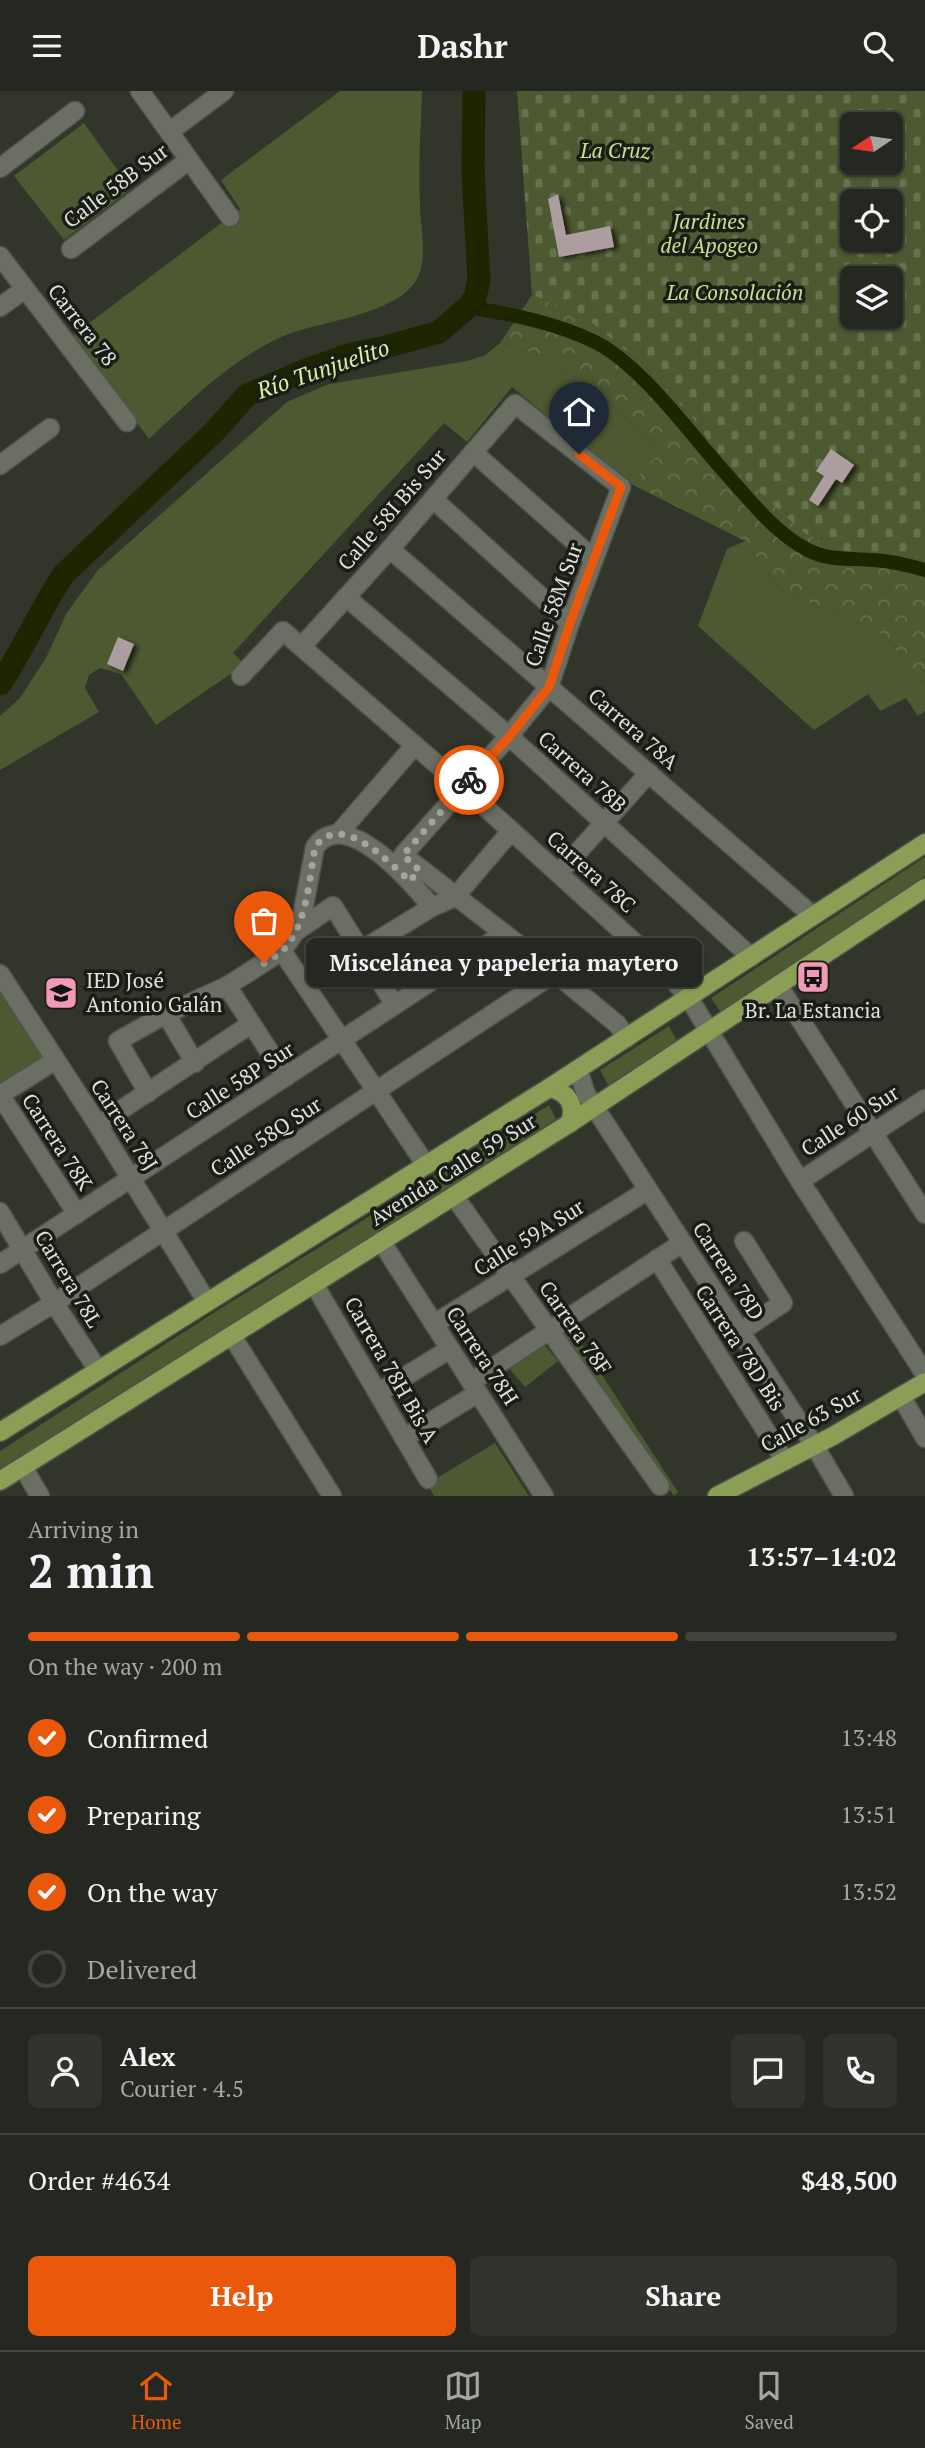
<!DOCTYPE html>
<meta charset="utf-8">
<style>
body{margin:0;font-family:"PT Serif",serif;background:#31342d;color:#f1f3f6;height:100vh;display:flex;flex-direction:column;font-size:26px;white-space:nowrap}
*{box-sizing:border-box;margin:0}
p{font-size:23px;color:#a3a6a5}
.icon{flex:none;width:38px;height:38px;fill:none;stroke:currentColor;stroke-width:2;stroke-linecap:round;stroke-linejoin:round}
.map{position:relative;height:1405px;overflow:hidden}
.side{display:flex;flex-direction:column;background:#252820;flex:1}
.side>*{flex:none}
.needle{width:46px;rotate:257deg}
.buttons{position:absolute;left:840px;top:21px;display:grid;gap:14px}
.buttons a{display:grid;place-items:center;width:63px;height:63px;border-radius:10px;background:#252820;box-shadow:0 2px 5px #0004,0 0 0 2px #42443e;font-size:35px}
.pin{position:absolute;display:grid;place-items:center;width:60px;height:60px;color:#fff;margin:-72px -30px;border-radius:50% 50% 50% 0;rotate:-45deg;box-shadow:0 0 7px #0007}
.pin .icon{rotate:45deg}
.courier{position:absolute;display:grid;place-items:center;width:70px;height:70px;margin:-35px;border:5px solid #ea580c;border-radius:50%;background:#fff;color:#222;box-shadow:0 2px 9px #0007}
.bubble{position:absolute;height:49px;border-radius:10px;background:#252820;box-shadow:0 2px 5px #0004,0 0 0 2px #42443e;font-size:23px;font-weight:700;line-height:49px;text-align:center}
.summary em{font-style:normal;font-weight:700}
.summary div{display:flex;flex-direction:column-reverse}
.summary{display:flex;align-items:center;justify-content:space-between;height:119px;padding:0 28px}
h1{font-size:46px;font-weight:700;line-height:52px}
.bar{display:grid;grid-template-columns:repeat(4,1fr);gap:10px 7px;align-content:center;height:84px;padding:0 28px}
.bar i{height:9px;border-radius:5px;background:#42443e}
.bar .current{background:#ea580c}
.bar p{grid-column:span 4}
.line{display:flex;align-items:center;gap:18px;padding:0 28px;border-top:2px solid #42443e}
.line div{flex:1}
.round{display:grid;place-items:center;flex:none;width:74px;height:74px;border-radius:10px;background:#31342d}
ol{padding:0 28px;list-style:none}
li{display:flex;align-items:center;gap:21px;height:77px}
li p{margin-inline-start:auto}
li .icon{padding:7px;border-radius:50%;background:#ea580c;color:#fff;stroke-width:4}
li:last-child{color:#a3a6a5}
li i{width:38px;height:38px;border:4px solid #42443e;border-radius:50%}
.cta{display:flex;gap:14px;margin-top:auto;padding:14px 28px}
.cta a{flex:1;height:80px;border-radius:10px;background:#ea580c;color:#fff;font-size:28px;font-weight:700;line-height:80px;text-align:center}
.cta a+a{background:#31342d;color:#f1f3f6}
header{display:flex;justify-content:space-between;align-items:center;height:91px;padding:0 28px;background:#252820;font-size:32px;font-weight:700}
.tabs{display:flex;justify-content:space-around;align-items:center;height:98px;border-top:2px solid #42443e;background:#252820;font-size:19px;color:#a3a6a5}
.tabs a{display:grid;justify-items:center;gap:4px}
.tabs .current{color:#ea580c}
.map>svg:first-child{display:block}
.green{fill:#4d5930}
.forest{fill:url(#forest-crowns)}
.cemetery{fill:url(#cemetery-stones);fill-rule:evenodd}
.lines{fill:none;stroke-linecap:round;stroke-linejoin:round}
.canal{stroke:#1d2600;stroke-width:14}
.river{stroke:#1d2600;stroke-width:23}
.building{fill:#ad9da1;filter:url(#shadow)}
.minor-casing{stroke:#50534a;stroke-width:21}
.major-casing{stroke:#50534a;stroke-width:21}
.minor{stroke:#6b6f63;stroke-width:18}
.major{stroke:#8a9e55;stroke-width:18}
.done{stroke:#a2a59d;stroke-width:7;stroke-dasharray:0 12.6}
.route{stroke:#ea580c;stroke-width:9}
.labels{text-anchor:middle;stroke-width:7;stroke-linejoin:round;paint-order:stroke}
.park-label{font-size:21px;font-style:italic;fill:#c7e090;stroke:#1a1c16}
.street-label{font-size:21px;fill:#dfe2db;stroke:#1a1c16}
.poi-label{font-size:21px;fill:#dfe2db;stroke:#1a1c16;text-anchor:start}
.water-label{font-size:23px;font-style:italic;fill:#d7f0a0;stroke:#1a1c16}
</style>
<header><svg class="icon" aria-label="menu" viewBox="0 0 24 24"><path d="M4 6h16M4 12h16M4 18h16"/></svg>Dashr<svg class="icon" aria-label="search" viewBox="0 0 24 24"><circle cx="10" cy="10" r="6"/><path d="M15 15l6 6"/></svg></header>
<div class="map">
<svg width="925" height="1405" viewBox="0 0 925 1405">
<defs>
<pattern id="forest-crowns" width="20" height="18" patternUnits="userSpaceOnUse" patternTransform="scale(1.75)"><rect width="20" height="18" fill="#4d5930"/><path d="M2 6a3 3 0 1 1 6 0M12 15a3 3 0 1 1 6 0" fill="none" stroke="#66714d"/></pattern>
<pattern id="cemetery-stones" width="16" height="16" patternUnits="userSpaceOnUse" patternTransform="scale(1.75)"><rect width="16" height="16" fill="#4d5930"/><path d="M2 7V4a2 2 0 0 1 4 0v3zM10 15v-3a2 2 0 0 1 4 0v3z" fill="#66714d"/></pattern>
<filter id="shadow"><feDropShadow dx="4.5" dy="2.5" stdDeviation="2" flood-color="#0009"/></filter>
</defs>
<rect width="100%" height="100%" fill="#31352a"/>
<!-- green -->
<g class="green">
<path d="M340,0H422C421,37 418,75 420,112C420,135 428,164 418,186C399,225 315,230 279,247C230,270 189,311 149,348L72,245L240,118L221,89Z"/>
<path d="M84,32L131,98L64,149L14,85Z"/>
<path d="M500,252L543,265L602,306L663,360L631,393L512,296L467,351L444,332L233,562L245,573L156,634L121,583L100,577L89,584L85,597L99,621L0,679V625L20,607L46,567L66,523L98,479L287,311L329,293L467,270L485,264Z"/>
<path d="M745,450L780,499L883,543L921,588L925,596V620L918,625L906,607L880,620L868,603L814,639L698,535L727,458Z"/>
<path d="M925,766V785L721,922L711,907Z"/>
<path d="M0,897L43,968L0,995Z"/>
<path d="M669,935L677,950L608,994L600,979Z"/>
<path d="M549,1014L556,1028L0,1380V1360L218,1219Z"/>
<path d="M572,1238L678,1401L674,1405L560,1246Z"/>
<path d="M543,1252L558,1270L525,1296L510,1278Z"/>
<path d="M495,1352L529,1405H434L427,1393Z"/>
</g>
<!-- forest -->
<path class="forest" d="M532,204L581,223L643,274L695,330L718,363L842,463L925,467V596L921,588L883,543L780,499L745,450L631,393L662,359L602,306L543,265L500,252Z"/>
<!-- cemetery -->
<path class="cemetery" d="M517,0H925V467L842,463L803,441L718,363L695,330L643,274L581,223L532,204ZM852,33H891V72H852ZM852,110H891V149H852ZM852,187H891V226H852Z"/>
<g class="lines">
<!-- canal -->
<path class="canal" d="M468,216C510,223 557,232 595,251C642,274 693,347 729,386C753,413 775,441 806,458C827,470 850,467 873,469C891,470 908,474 925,479"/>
<!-- river -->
<path class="river" d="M0,593C24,558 40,518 64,483L215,340L247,304L306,279L351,263L382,257L439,241L468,216L475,206L479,189L473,80L474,0"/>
</g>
<!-- building -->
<g class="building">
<path d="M558,103L566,144L610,135L614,156L559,166L548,108Z"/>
<path d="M831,358L854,374L842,392L836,388L818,415L809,409L824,385L816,380Z"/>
<path d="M118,546L134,553L123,580L107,573Z"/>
</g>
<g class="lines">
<defs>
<g id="minor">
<path d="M140,0L230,126"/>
<path d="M169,41L224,0"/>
<path d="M0,77L75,20"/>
<path d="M71,158L189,69"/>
<path d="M0,165L127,331"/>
<path d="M0,216L25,198"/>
<path d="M473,361L594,468"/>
<path d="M0,374L50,337"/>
<path d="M433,408L570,532"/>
<path d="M390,458L813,825"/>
<path d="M346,506L509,645L751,866"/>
<path d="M302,555L390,458L515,313L621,396L570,532L549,596L509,645L403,764L555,882L617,933L627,947"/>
<path d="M241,585L283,540L463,696L666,880L689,907L800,1090L925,1283"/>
<path d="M339,742L415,654"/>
<path d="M559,782L649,682"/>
<path d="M295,841L303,820L315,756C345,713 412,792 432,816"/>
<path d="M362,859L432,816L455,806L511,740"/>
<path d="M282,860L426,1074"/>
<path d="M0,883L98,1034L207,1211"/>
<path d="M778,894L925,1123"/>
<path d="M227,895L286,986"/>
<path d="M166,923L195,972"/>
<path d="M578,979L586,1003L814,1354L844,1405"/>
<path d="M148,1002L118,950L166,923L227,895L282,860L295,841L333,815L395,914"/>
<path d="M0,1004L77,1123"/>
<path d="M0,1004L54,970"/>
<path d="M98,1034L251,933"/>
<path d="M800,1090L925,1008"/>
<path d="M454,1105L660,1395"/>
<path d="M0,1121L54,1212L98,1279"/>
<path d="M381,1150L544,1405"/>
<path d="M657,1168L785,1370"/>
<path d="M0,1173L503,843"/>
<path d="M314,1193L428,1388"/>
<path d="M434,1233L648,1099"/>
<path d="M740,1241L783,1212L744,1150"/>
<path d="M0,1245L54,1212L555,882"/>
<path d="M232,1245L332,1405"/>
<path d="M471,1291L682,1152"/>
<path d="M378,1302L450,1258"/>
<path d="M901,1305L925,1347"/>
<path d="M404,1347L478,1302"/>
<path d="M23,1376L40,1405"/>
</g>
<g id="major">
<path d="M549,997C568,1001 576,1013 570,1032"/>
<path d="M0,1341L549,997L925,752"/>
<path d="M0,1390L570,1032L925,797"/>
<path d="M717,1405L833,1345L925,1291"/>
</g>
</defs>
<!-- minor casing -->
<use href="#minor" class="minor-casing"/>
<!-- major casing -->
<use href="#major" class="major-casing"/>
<!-- minor -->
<use href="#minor" class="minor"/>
<!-- major -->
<use href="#major" class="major"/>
</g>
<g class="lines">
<!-- done -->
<path class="done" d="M264,872C269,868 277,865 282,860C307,834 309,790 315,756C341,719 388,771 410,790L419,779L403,764L469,689"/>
<!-- route -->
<path class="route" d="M469,689L509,646L549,596L570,532L621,396L579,363"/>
</g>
<!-- icons -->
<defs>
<symbol id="bus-square" viewBox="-11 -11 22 22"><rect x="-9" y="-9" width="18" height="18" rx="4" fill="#f09ab5" stroke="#1a1c16"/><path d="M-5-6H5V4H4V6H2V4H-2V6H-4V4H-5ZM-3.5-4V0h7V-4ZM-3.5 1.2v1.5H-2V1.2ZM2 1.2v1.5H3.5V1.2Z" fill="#111"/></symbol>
<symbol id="school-square" viewBox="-11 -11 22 22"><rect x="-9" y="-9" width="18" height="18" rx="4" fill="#f09ab5" stroke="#1a1c16"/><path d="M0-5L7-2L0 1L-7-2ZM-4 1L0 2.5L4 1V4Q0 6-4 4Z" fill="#111"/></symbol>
</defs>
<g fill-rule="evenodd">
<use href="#bus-square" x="794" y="867" width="38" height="38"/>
<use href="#school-square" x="42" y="883" width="38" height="38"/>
</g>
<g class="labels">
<!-- park labels -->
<g class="park-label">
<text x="615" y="67">La Cruz</text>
<text x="709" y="138">Jardines<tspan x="709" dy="24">del Apogeo</tspan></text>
<text x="735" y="209">La Consolación</text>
</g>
<!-- street labels -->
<g class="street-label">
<text transform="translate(116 95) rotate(-37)" y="7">Calle 58B Sur</text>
<text transform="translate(82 234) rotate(52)" y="7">Carrera 78</text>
<text transform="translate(392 419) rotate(-49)" y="7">Calle 58I Bis Sur</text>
<text transform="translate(554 514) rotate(-70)" y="7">Calle 58M Sur</text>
<text transform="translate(633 638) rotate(41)" y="7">Carrera 78A</text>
<text transform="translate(582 681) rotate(42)" y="7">Carrera 78B</text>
<text transform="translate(591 781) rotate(42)" y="7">Carrera 78C</text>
<text transform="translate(240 990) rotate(-33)" y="7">Calle 58P Sur</text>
<text transform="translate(850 1030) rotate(-33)" y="7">Calle 60 Sur</text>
<text transform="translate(124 1034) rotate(57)" y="7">Carrera 78J</text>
<text transform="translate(266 1046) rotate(-33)" y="7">Calle 58Q Sur</text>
<text transform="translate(57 1051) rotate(57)" y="7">Carrera 78K</text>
<text transform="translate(453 1079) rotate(-32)" y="7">Avenida Calle 59 Sur</text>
<text transform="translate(529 1147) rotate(-32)" y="7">Calle 59A Sur</text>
<text transform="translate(728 1180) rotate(57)" y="7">Carrera 78D</text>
<text transform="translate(68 1188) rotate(59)" y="7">Carrera 78L</text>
<text transform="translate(575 1237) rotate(55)" y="7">Carrera 78F</text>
<text transform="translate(740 1257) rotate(57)" y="7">Carrera 78D Bis</text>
<text transform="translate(482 1265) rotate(57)" y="7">Carrera 78H</text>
<text transform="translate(391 1279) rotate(60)" y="7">Carrera 78H Bis A</text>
<text transform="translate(811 1329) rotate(-29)" y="7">Calle 63 Sur</text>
</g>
<!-- poi labels -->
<g class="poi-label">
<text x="86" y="897">IED José<tspan x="86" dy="24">Antonio Galán</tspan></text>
<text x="813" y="927" text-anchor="middle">Br. La Estancia</text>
</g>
<!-- water labels -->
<g class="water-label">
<text transform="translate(323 278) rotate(-19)" y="8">Río Tunjuelito</text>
</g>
</g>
</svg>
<div class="buttons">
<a><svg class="needle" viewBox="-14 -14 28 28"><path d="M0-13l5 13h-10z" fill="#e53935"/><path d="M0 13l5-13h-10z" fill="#a3a6a5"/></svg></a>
<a><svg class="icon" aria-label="locate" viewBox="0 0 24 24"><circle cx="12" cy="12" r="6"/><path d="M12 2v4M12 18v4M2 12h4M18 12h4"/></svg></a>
<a><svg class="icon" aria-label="layers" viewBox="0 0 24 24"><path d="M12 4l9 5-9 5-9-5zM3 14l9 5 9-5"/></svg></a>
</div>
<div class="pin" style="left:264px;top:872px;background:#ea580c"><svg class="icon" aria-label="bag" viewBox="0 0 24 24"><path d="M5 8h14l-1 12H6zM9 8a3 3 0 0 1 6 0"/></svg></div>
<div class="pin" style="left:579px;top:363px;background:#1f2937"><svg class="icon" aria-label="home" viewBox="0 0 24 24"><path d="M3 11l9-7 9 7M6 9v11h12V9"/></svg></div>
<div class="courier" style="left:469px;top:689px"><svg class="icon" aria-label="bike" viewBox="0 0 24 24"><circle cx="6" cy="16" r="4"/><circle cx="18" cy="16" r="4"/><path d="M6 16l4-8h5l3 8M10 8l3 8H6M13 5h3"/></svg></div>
<div class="bubble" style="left:306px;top:847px;width:396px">Miscelánea y papeleria maytero</div>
</div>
<section class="side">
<div class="summary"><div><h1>2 min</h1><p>Arriving in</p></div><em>13:57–14:02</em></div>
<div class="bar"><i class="current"></i><i class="current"></i><i class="current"></i><i></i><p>On the way · 200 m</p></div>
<ol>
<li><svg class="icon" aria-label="check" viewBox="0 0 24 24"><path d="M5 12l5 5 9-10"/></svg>Confirmed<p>13:48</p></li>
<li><svg class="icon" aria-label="check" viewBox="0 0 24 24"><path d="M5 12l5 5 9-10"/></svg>Preparing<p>13:51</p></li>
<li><svg class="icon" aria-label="check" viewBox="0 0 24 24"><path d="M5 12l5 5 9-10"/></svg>On the way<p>13:52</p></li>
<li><i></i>Delivered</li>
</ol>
<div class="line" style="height:126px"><a class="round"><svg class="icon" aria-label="person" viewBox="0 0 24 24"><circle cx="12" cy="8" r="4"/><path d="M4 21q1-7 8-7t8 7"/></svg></a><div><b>Alex</b><p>Courier · 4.5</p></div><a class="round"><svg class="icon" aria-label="chat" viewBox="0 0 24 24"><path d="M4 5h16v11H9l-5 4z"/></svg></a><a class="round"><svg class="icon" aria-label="phone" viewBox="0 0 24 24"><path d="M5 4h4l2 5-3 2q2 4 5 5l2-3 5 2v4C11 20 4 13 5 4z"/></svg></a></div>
<div class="line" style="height:91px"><div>Order #4634</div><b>$48,500</b></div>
<div class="cta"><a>Help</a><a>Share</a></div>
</section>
<nav class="tabs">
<a class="current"><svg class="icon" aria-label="home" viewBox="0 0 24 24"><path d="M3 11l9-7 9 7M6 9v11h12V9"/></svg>Home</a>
<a><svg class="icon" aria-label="map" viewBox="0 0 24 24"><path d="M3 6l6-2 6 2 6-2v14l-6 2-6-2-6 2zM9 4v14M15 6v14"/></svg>Map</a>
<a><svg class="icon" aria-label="saved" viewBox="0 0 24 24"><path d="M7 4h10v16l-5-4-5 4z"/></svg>Saved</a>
</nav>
